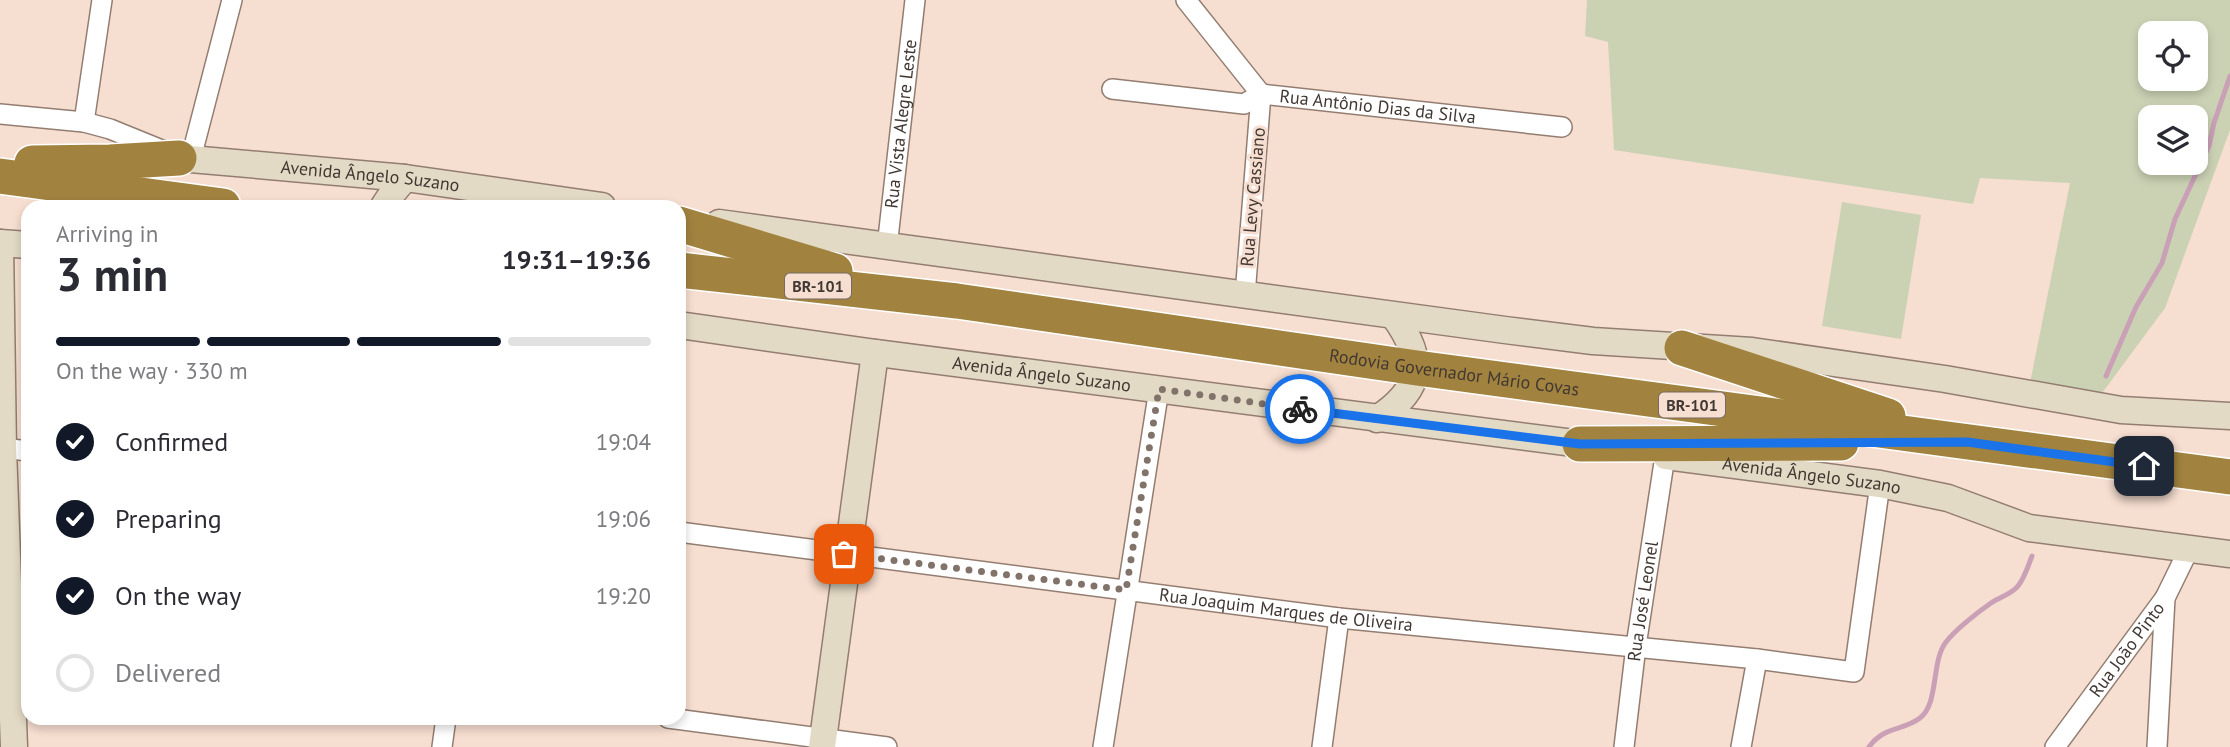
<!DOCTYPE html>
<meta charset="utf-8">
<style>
body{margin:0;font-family:"PT Sans",sans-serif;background:#f2f2f3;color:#2b2b33;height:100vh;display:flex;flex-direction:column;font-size:26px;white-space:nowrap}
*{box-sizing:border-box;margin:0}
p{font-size:23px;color:#7c7c81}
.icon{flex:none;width:38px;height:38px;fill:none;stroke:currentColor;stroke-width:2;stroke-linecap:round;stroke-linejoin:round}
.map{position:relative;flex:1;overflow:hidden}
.side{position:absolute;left:21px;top:200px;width:665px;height:525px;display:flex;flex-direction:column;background:#fff;border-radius:21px;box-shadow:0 4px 10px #0003}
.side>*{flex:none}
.fabs{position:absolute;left:2138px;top:21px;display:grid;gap:14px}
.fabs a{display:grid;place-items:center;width:70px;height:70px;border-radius:14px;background:#fff;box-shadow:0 4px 10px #0003;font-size:35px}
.pin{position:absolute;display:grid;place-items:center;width:60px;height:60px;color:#fff;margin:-30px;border-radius:14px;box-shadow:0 4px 10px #0006}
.courier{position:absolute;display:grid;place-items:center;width:70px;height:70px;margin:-35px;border:5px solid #1a73e8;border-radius:50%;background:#fff;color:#222;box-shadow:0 2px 9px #0007}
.overview em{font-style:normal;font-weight:800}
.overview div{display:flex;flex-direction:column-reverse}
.overview{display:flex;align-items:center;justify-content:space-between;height:119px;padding:0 35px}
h1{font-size:46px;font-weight:800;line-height:52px}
.bar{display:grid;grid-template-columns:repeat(4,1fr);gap:10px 7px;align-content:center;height:84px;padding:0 35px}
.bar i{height:9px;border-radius:5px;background:#e1e1e2}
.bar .selected{background:#111827}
.bar p{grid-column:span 4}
ol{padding:0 35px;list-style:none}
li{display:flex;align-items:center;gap:21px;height:77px}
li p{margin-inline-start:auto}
li .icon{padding:7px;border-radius:50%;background:#111827;color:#fff;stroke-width:4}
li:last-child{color:#7c7c81}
li i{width:38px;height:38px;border:4px solid #e1e1e2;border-radius:50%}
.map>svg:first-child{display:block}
.green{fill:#cbd2b4;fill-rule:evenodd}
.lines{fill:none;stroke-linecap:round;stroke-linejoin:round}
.stream{stroke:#caa0b7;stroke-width:5}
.street-casing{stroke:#937d71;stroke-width:22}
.secondary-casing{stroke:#937d71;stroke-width:29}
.highway-casing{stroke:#fff;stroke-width:38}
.street{stroke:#fff;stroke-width:19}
.secondary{stroke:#e3dac5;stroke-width:26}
.highway{stroke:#a1833f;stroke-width:35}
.done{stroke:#81726a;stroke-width:7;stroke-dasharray:0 12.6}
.route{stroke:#1a73e8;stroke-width:9}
.labels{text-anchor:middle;stroke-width:6;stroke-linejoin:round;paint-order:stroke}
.shield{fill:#f6ded0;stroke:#786a62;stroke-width:2}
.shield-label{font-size:16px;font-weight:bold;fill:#423833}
.street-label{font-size:18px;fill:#423833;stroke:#f6ded0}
</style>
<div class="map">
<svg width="2230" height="747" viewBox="0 0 2230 747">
<rect width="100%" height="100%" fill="#f6ded0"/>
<!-- green -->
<g class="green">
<path d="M1587,0H2230V130L2165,308L2091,408L2026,403L2070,183L1980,178L1973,204L1614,150L1608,42L1585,36ZM2151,33H2196V79H2151ZM2151,117H2196V163H2151Z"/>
<path d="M1842,202L1921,215L1901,339L1822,326Z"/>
</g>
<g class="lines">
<!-- stream -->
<g class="stream">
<path d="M2106,376L2136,307L2162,263L2175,219L2209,146L2214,123L2230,76"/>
<path d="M1869,747C1884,726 1903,731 1920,718C1939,704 1931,661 1946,642C1955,630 1978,612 1991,603C2000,597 2012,594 2018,586C2025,577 2028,566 2032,556"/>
</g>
<defs>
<g id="street">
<path d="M1186,0L1261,94L1245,295"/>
<path id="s1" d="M1112,89L1244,104L1261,94L1562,127"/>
<path d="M0,114L84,122L110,129L169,153"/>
<path d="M84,122L102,0"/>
<path d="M191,158L232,0"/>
<path id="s2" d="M887,247L915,0"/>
<path d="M3,448L28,451"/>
<path id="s3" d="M679,532L1339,618L1757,659L1854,672L1880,484"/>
<path d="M668,718L887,747"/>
<path d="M442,747L446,718"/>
<path d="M1103,747L1159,389"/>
<path d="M1322,747L1339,618"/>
<path id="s4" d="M1624,747L1636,646L1665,456"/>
<path d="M1741,747L1757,659"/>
<path id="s5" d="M2055,747L2165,598L2189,549"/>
<path d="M2157,747L2165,598"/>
</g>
<g id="secondary">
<path id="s6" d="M179,158L405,178L602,206"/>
<path d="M384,206L394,191L405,178"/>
<path d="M719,223L1505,330L1593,341L1752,351L1945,379L2121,410L2230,416"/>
<path d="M0,243L3,448L14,747"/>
<path d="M0,243L28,245"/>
<path id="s7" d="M679,325L869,352L1597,446"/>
<path d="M1377,419C1423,389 1426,360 1394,316"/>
<path id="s8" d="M1666,456L1880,484L1948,498L2029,528L2230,554"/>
<path d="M822,747L875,353"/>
</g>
<g id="highway">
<path d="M32,163L110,162L179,158"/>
<path d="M0,176L223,206"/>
<path d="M679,224L835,271"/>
<path id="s9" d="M679,270L957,301L1417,368L2230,477"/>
<path d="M1682,348L1888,416"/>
<path d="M1580,444L1841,443"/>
</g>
</defs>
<!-- street casing -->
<use href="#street" class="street-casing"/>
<!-- secondary casing -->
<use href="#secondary" class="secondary-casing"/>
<!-- highway casing -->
<use href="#highway" class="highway-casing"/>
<!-- street -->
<use href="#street" class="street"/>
<!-- secondary -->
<use href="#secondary" class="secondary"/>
<!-- highway -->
<use href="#highway" class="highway"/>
</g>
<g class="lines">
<!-- done -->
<path class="done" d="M844,554L1126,590L1159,389L1300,409"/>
<!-- route -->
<path class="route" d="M1300,409L1580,444L1967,442L2144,466"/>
</g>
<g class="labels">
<!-- shield labels -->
<g class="shield">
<rect x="785" y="273.5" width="66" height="25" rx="5"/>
<rect x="1659" y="392.5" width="66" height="25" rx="5"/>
</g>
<g class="shield-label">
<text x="818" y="292">BR-101</text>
<text x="1692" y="411">BR-101</text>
</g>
<!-- street labels -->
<g class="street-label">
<text dy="6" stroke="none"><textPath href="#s1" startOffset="270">Rua Antônio Dias da Silva</textPath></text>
<text dy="6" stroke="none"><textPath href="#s2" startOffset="124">Rua Vista Alegre Leste</textPath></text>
<text dy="6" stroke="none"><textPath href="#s6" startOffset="192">Avenida Ângelo Suzano</textPath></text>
<text transform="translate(1253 197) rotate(-85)" y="6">Rua Levy Cassiano</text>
<text dy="6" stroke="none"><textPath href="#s9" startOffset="782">Rodovia Governador Mário Covas</textPath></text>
<text dy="6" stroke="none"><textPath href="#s7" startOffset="366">Avenida Ângelo Suzano</textPath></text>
<text dy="6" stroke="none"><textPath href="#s8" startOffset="147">Avenida Ângelo Suzano</textPath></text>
<text dy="6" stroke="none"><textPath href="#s4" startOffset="147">Rua José Leonel</textPath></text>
<text dy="6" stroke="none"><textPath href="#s3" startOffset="612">Rua Joaquim Marques de Oliveira</textPath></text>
<text dy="6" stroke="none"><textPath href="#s5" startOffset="121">Rua João Pinto</textPath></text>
</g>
</g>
</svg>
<div class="fabs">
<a><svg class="icon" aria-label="locate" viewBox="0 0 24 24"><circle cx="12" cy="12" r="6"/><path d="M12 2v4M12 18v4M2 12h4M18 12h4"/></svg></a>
<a><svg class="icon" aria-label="layers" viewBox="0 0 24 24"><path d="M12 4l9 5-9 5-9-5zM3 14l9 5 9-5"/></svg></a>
</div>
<div class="pin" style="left:844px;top:554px;background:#ea580c"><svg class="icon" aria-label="bag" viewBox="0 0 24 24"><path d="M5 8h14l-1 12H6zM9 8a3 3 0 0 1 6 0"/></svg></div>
<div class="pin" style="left:2144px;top:466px;background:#1f2937"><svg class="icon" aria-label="home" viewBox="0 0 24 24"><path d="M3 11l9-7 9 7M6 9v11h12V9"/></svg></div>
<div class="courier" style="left:1300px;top:409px"><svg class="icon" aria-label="bike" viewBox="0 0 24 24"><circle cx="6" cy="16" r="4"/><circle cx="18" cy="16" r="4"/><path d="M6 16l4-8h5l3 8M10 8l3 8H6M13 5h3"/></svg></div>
<section class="side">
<div class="overview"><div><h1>3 min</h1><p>Arriving in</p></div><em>19:31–19:36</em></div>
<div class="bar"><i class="selected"></i><i class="selected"></i><i class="selected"></i><i></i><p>On the way · 330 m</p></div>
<ol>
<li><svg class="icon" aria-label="check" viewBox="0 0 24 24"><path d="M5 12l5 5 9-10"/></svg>Confirmed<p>19:04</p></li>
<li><svg class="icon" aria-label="check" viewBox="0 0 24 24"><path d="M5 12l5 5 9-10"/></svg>Preparing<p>19:06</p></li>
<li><svg class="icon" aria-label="check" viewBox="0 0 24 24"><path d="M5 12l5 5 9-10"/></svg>On the way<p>19:20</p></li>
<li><i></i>Delivered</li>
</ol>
</section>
</div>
